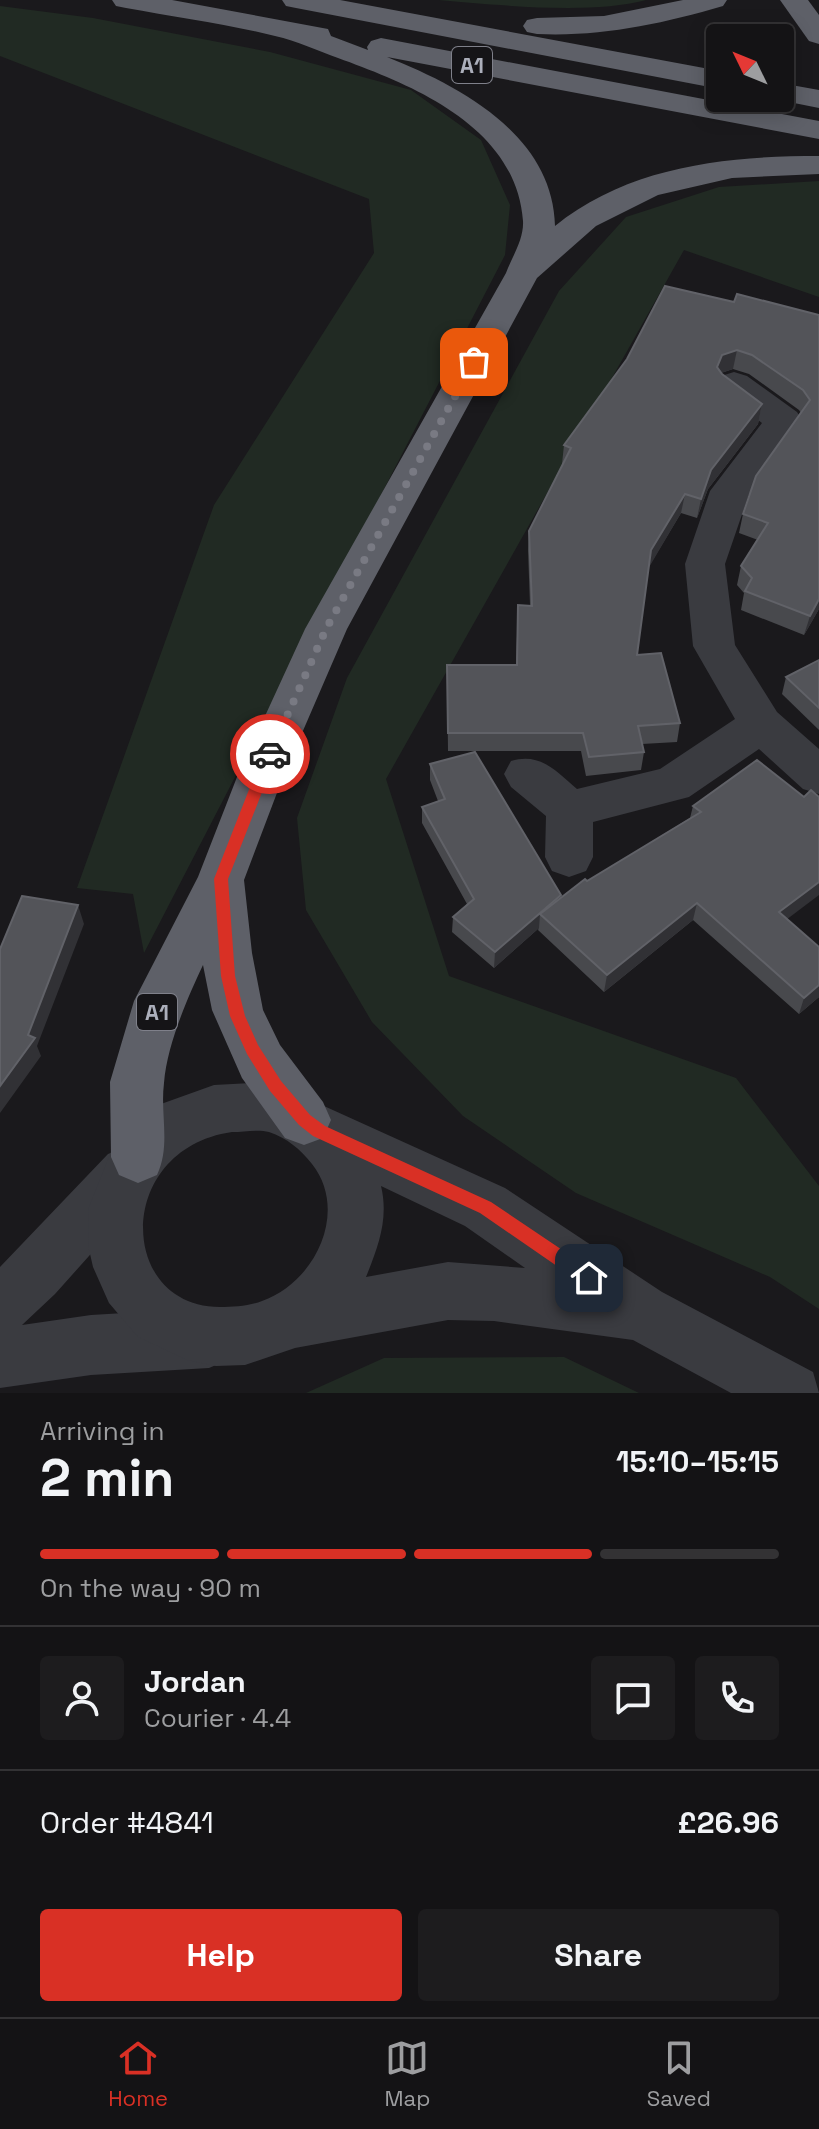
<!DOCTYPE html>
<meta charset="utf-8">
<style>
body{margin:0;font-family:"Space Grotesk",sans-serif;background:#1d1c1e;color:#f1f3f6;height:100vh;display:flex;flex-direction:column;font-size:30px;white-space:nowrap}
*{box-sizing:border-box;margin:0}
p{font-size:26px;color:#9d9ea0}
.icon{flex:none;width:44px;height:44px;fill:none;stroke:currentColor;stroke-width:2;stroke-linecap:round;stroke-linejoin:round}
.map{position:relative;height:1393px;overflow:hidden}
.side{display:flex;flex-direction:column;background:#141315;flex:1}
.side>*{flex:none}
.needle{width:52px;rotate:313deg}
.buttons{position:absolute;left:706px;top:24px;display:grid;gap:16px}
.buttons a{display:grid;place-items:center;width:88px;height:88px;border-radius:8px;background:#141315;box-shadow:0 4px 20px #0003,0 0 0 2px #333234;font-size:40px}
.pin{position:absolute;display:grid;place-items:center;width:68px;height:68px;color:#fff;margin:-34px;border-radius:16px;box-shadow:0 4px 12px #0006}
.courier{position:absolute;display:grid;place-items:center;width:80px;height:80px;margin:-40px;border:6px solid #d93025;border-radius:50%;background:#fff;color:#222;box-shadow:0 2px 10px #0007}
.summary em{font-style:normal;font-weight:700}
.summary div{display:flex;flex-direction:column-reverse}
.summary{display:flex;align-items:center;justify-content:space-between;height:136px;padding:0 40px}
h1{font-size:52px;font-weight:700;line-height:60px}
.bar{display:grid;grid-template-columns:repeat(4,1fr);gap:12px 8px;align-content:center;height:96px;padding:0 40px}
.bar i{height:10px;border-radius:6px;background:#333234}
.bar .current{background:#d93025}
.bar p{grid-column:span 4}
.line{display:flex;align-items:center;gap:20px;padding:0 40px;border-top:2px solid #333234}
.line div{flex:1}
.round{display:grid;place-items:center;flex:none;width:84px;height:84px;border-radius:8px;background:#1d1c1e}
.action{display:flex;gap:16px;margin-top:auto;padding:16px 40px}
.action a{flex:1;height:92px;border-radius:8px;background:#d93025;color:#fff;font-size:32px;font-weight:700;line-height:92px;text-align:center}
.action a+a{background:#1d1c1e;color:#f1f3f6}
.menu{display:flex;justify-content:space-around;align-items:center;height:112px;border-top:2px solid #333234;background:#141315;font-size:22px;color:#9d9ea0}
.menu a{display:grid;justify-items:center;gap:4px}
.menu .current{color:#d93025}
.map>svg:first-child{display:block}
.green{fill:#212a23}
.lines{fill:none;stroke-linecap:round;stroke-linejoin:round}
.minor{fill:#3a3b40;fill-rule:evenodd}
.tertiary{fill:#3a3b40;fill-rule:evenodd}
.trunk{fill:#5e6068;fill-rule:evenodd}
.wall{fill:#48494d}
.shaded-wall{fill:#313135}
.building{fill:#535459;stroke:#616268;stroke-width:2}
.route{fill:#d93025}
.done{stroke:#797a83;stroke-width:8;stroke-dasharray:0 14.4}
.labels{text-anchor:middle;stroke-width:8;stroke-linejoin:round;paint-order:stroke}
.shield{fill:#151417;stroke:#7f808a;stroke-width:2}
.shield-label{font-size:22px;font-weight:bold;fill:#acafbb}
</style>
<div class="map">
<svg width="819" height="1393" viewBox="0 0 819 1393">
<rect width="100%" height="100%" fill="#1a191c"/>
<!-- green -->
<g class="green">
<path d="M439,0H646C591,15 498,5 439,0Z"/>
<path d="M0,6L93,18L270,52L411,90L481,140L510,205L505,255L144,953L133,894L77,888L214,505L374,253L369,199L0,56Z"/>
<path d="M819,181V297L684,250L386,779L449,976L736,1078L819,1186V1309L770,1277L576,1193L463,1116L372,1022L306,910L297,818L347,678L559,291L626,217L719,187Z"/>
<path d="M564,1357L639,1393H306L384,1358Z"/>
</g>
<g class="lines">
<!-- minor -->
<g class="minor">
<path d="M734,372L747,376L797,412L803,421L749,494L725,564L735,645L777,712L819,749V794L803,789L759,749L689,797L593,822V857L586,871L569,877L552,871L545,857L546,816L511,787L504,774L511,761C540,752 556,771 577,789L660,769L735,719L693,646L685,564L710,491L762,423L721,392L716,384L721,376Z"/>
<path d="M128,1146L148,1154L156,1172L148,1190L55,1294L22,1325L91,1315L209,1308L230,1317L239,1338L230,1359L209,1368L91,1375L0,1388V1267L108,1154Z"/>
</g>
<!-- tertiary -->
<path class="tertiary" d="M271,1082L505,1188L662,1292L813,1372L819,1393H731L633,1340L494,1321L448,1320L295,1348L245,1365L216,1366L187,1360L138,1337L109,1303L93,1267L88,1245L89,1207L111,1152L131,1125L161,1104L214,1085ZM232,1132C244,1132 258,1129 269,1132C287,1138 300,1149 312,1164C349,1211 316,1282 262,1301C249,1306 234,1307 220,1307C117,1307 114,1149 232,1132ZM381,1186L465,1226L525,1268L448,1262L366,1277C378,1247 389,1219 381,1186Z"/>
<!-- trunk -->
<g class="trunk">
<path d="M112,0H172L328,29L331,36L368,50L367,47L371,41L381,38L819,121V139L387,57C460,86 553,135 555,226C629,166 727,156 819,156V174L732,178L658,195L596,226L537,278L347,629L283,777L244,880L252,953L263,1010L280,1045L323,1102L331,1120L323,1138L304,1145L285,1138L242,1078L212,1010L203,965C187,999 167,1045 164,1083C160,1115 171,1145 157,1175L138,1183L119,1175L111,1157L110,1082L134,1001L198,877L237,777L305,629L506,273C512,257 524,239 523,221C516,127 415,86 338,58C318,51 297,41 275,36C227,24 175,17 126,8L116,6Z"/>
<path d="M282,0H340L720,71V89L296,8L286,6Z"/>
<path d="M683,0H727L723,6C661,24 601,37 537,34L527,32L523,26L527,20L537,18L604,16Z"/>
<path d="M780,0H808L819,15V44L809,41Z"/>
<path d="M780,83L819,90V108L769,98H780Z"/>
</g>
</g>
<!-- wall -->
<g class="wall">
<path d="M734,302L819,315V609L804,635L741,610L744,593L737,585L741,566L758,540L739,533L743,514L801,413L799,410L749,374L733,369L721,373L762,404L758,424L708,489L697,518L681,513L648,568L637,655L680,723L677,742L642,744L644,752L641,770L586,776L581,751H448L447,665H516L518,605H530L528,550L529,531L563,465L562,464L564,445Z"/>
<path d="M819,660V730L782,694L786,677Z"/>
<path d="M757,760L787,919L819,947V997L799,1014L693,920L604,992L538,930L539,928L494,968L452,932L453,917L467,904L422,823V807L438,801L430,780V764L560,898L690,818L693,806Z"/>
</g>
<!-- shaded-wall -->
<g class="shaded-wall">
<path d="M737,350L733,369L718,374L717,367L722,355Z"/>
<path d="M762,404L758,424L708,489L697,518L701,499L711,470Z"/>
<path d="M685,494L681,513L648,569L651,550Z"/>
<path d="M819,599V609L804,635L810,616Z"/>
<path d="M819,882V895L774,929L779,912Z"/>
<path d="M561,895L559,911L540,914L539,928L494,968L495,952Z"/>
<path d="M697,903L693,920L604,992L607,975Z"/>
<path d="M78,905L84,924L37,1046L41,1056L0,1113V1086L28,1035Z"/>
<path d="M819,985V997L799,1014L804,998Z"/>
</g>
<!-- building -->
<g class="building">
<path d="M665,286L734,302L737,294L819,315V599L810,616L745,591L752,578L741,566L768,523L743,514L756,476L810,400L803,390L752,355L737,350L722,355L717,367L722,374L762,404L711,470L701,499L685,494L651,550L637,655L661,653L680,723L638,726L644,752L589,757L583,733H448L447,665H517L518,605L532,606L529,531L571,448L564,445L627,359Z"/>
<path d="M819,660V708L786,677Z"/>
<path d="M475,752L561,895L495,952L453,917L474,899L422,807L445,799L430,764Z"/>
<path d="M757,760L804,797L811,790L819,797V882L779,912L819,947V985L804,998L697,903L607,975L540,914L585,879L587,881L701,812L693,806Z"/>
<path d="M22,896L78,905L28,1035L35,1038L0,1086V949Z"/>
</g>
<!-- route -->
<path class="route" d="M270,749L277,754L228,879L235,976L245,1016L258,1045L281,1081L310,1115L325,1126L491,1202L595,1272L598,1278L595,1284L589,1286L583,1284L480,1213L313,1136L299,1125L270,1091L247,1054L230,1016L221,976L214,879L263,754Z"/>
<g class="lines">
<!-- done -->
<path class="done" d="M270,754L326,629L474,362"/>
</g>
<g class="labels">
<!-- shield labels -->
<g class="shield">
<rect x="452" y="47" width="40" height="36" rx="6"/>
<rect x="137" y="994" width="40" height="36" rx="6"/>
</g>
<g class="shield-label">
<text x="472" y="73">A1</text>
<text x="157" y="1020">A1</text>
</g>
</g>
</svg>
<div class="buttons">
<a><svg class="needle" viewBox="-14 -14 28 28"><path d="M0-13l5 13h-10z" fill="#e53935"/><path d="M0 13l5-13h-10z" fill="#9d9ea0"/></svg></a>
</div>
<div class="pin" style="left:474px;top:362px;background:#ea580c"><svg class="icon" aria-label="bag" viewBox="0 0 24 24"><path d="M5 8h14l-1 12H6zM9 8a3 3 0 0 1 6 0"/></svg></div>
<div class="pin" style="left:589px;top:1278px;background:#1f2937"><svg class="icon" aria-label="home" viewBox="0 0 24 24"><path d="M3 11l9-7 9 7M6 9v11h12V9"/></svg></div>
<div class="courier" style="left:270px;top:754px"><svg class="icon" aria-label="car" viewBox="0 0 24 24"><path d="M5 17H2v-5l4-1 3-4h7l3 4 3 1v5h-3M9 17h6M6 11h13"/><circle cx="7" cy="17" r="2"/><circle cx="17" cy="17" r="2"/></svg></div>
</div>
<section class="side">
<div class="summary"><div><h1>2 min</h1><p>Arriving in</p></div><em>15:10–15:15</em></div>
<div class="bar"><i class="current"></i><i class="current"></i><i class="current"></i><i></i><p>On the way · 90 m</p></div>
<div class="line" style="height:144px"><a class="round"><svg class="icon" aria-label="person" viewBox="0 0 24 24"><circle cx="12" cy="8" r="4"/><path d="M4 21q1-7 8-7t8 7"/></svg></a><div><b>Jordan</b><p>Courier · 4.4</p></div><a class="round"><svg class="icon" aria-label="chat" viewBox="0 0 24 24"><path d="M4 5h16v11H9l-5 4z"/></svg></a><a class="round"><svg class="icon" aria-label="phone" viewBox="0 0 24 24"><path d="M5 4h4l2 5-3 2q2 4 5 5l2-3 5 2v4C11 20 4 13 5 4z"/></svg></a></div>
<div class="line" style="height:104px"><div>Order #4841</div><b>£26.96</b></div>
<div class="action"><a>Help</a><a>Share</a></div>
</section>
<nav class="menu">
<a class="current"><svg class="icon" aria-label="home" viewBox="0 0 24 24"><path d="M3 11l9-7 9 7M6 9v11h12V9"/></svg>Home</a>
<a><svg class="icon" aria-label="map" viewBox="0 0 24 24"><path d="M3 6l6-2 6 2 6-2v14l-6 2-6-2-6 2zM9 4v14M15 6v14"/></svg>Map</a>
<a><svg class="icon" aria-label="saved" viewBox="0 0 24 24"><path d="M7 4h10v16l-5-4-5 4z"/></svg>Saved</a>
</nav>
